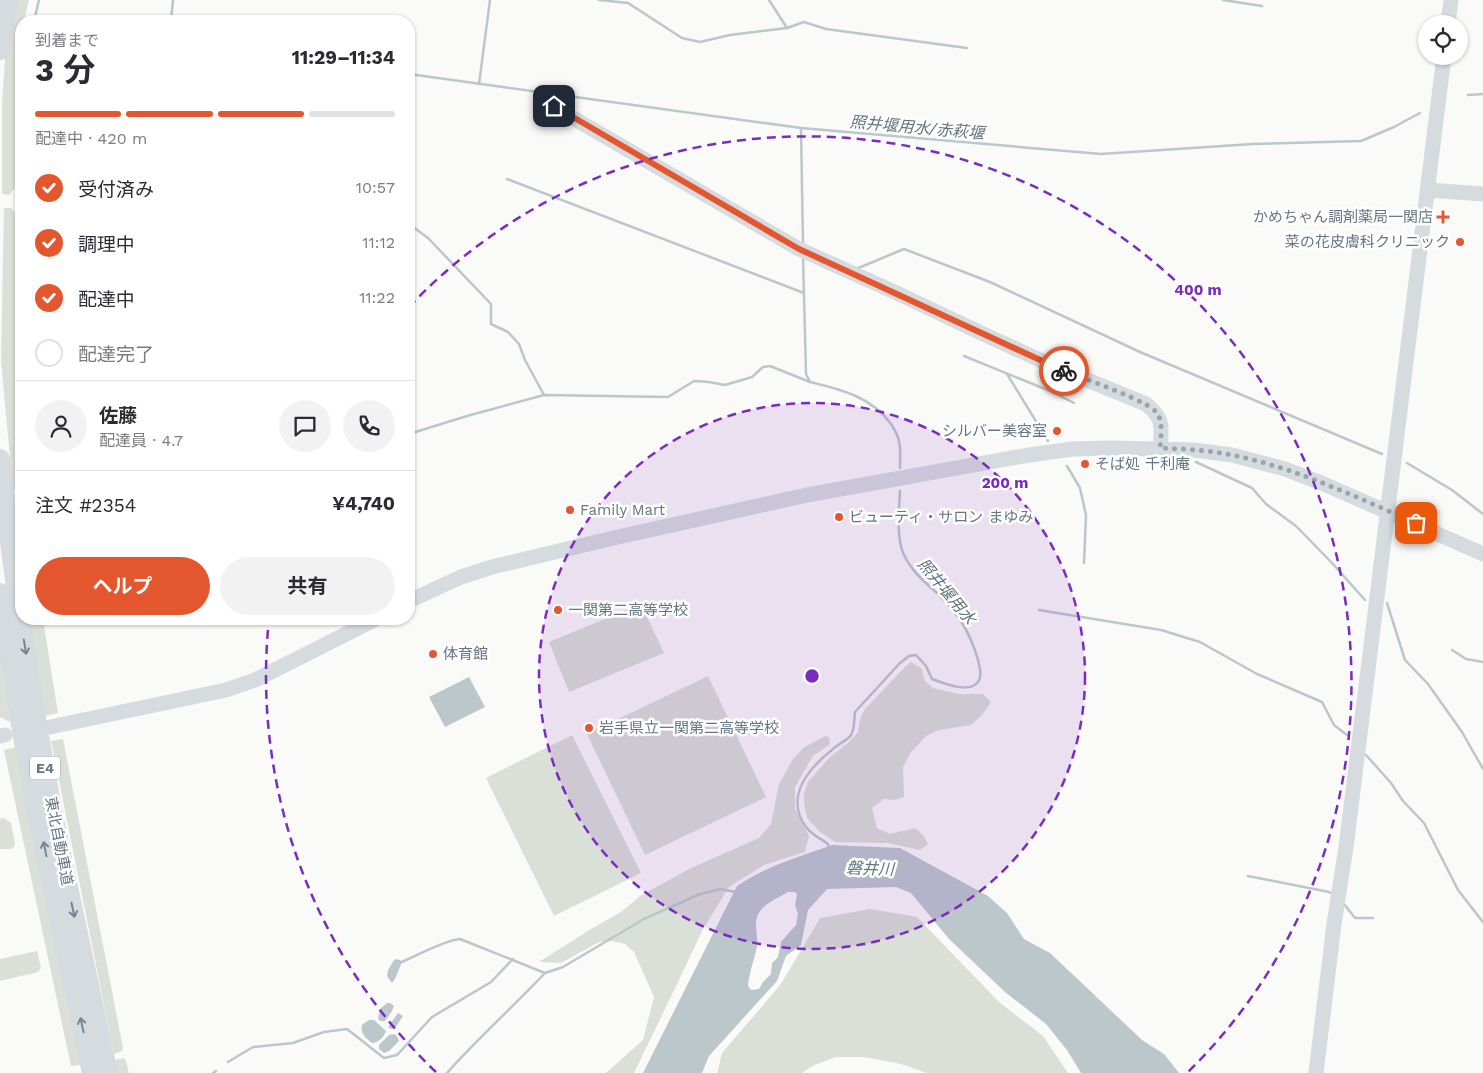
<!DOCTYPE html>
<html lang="ja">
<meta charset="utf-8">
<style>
body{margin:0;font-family:"Work Sans","Noto Sans JP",sans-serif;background:#f2f2f3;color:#2b2b33;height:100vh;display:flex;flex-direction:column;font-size:19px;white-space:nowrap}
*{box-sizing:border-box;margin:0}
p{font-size:16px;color:#7c7c81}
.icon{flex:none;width:28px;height:28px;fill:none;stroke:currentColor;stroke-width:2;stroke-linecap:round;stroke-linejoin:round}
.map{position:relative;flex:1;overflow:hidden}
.sheet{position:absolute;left:15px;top:15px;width:400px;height:610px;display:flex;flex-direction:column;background:#fff;border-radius:20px;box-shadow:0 1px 4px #0004}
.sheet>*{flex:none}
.buttons{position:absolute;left:1418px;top:15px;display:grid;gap:10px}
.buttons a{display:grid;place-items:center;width:50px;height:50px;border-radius:50%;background:#fff;box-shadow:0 1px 4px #0004;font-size:25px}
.pin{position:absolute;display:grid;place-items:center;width:42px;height:42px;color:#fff;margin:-21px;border-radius:10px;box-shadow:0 2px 8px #0006}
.courier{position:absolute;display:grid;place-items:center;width:50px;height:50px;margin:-25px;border:4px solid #e4572e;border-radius:50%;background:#fff;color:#222;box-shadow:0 1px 6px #0007}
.headline em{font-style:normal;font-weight:700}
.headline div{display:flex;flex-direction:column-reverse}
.headline{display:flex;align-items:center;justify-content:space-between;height:85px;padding:0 20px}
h1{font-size:32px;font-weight:700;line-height:38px}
.bar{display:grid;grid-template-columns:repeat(4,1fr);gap:8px 5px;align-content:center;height:60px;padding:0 20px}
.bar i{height:6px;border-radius:4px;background:#e1e1e2}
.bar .on{background:#e4572e}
.bar p{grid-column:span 4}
.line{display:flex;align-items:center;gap:12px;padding:0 20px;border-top:1px solid #e1e1e2}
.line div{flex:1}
.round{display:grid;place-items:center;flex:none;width:52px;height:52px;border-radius:26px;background:#f2f2f3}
ol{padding:0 20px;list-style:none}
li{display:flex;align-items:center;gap:15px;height:55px}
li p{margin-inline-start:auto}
li .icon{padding:5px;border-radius:50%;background:#e4572e;color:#fff;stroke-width:4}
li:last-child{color:#7c7c81}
li i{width:28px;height:28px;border:2px solid #e1e1e2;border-radius:50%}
.button{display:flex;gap:10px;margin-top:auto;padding:10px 20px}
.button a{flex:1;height:58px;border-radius:30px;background:#e4572e;color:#fff;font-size:20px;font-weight:700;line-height:58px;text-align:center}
.button a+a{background:#f2f2f3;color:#2b2b33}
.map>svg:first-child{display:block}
.green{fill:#dadfd7}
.water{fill:#bbc7cb;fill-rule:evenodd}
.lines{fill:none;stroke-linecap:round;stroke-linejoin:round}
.stream{stroke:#bbc7cb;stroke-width:2.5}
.secondary{stroke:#d6dbdf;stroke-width:15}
.highway{stroke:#d6dbdf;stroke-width:20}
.oneway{stroke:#768591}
.done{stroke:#99a4ac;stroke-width:5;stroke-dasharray:0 9}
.route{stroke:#e4572e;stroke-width:6}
.ring{fill:none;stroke:#7b2cbf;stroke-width:2.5;stroke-dasharray:9 6}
.poi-dot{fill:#e4572e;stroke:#fff;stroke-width:2}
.labels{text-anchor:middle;stroke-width:5;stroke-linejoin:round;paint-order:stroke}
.shield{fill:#fff;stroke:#939fa8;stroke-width:1}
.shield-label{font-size:14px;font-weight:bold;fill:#657683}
.poi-label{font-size:15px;fill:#657683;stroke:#fff;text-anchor:start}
.street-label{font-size:15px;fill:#657683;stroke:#fff}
.water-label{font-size:16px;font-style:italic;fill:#60757c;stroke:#fff}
.centre{fill:#7b2cbf;stroke:#fff;stroke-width:2.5}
.ring-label{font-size:15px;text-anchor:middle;font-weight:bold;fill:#7b2cbf;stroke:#fff;stroke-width:5;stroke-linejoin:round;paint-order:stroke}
</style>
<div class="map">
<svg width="1483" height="1073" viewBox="0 0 1483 1073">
<rect width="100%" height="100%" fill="#fafaf8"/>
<!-- green -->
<g class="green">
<path d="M14,0H29L24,21H21L16,187L9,195L2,194V104L6,45Z"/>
<path d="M4,208H11L16,214V354L21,417V490H13L1,360Z"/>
<path d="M15,501H21V565Z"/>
<path d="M641,604L664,653L569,692L549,642Z"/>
<path d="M29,619H43L58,713L45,716Z"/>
<path d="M0,661L10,722L0,717Z"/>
<path d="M911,662L921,668L925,681L933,688L959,694H983L991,702L982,715L971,725L939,730L926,736L911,752L903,767L904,797L895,800L884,799L872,808L877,828L890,834L915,828L924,836L928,844L920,850L888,843L835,842L820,832L807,818L804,804V793L808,782L830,757L848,743L858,732L860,719L865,709L904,668Z"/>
<path d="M708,676L766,797L645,855L587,734Z"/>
<path d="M572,735L641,873L554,916L486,778Z"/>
<path d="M825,736L829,737L830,744L813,756L795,787V809L809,836L805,852L764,865L729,887L702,931L680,978L634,1073H606L643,1040L654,997L634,952L625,944L612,941L599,942L561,963L539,962L591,929L621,912L640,896L691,868L759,838L771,824L779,784L793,759L803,748Z"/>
<path d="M63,739L123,1048L122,1051L114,1054L51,741Z"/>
<path d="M16,747L81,1065L71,1066L4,750Z"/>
<path d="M4,818L11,823L15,844L12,849H0V819Z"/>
<path d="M870,909L917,917L999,1002L1043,1036L1068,1073H927L901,1064L864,1057H836L812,1066L802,1073H717L722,1053L781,984L820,918Z"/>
<path d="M37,951L41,968L38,972L0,981V959Z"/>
<path d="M124,1058L126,1061L129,1073H118L115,1060Z"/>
</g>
<!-- water -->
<g class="water">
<path d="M469,677L485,707L445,727L429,697Z"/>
<path d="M832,845L900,848L988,896L1007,913L1024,939L1050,953L1142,1040L1164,1054L1179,1073H1081L1067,1050L1046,1024L1005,992L949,939L911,893L896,887L827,889L808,910L801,945L786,956L777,981L709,1056L702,1073H643L737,886C766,866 799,857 832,845ZM788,892H795L797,894L795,905L798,914L796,925L781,942L778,957L772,963L771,974L763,982L759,989L751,990L748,986C749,972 754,961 757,947C758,940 756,931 756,924C756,906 775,900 788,892Z"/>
<path d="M397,959L402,961V962L395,979L392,983L387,976L388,970L394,960Z"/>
<path d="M387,1003H390L394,1006L392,1011L385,1021H381L378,1019L380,1009Z"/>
<path d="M398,1013L403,1016L395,1028L391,1029L388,1027Z"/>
<path d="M369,1020H374L386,1031C384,1037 378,1043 372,1043C366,1038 360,1034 362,1025Z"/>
<path d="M394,1034L397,1036L399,1041L389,1051L384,1053L379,1049V1045L389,1035Z"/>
</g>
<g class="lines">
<!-- stream -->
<g class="stream">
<path d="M599,0L628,3L682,38L700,42L730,35L787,28L804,22L826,29L967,48"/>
<path d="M769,0L787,28"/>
<path d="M1223,0L1262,6"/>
<path d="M34,21L39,0"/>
<path d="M171,21L173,0"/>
<path d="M409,74L801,128L1101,154L1253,144L1361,141L1394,127L1420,113"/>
<path d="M479,84L490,0"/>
<path d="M1468,95L1483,94"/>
<path d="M801,128L803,244"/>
<path d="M507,179L804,293"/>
<path d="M409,224L428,238L491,304V324L508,332L519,344L525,360L544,395"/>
<path d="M803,257L806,374L810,382C840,389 872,397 891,424C894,429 898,435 899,441C901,450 900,459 900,468"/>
<path d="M856,269L904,249L990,282L1140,352L1382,454"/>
<path d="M964,356L1050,391L1074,403"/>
<path d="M1007,374L1048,441"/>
<path d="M409,434L467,416L544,395L668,397L694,381L709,382L725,385L752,377L763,367L770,366L810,382"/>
<path d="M1196,462L1252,488L1266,504L1296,526L1332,563L1365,600"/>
<path d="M1407,463L1452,490L1483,514"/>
<path d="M1067,466L1080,488L1086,515L1084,563"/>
<path d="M1387,603L1405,660L1428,684L1462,732L1483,769"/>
<path d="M1039,610L1161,630L1200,642L1257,674L1322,702L1334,725L1347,735"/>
<path d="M1452,650L1466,659L1483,662"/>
<path d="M1366,755L1391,783L1403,801L1424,823L1458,890L1483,922"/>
<path d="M829,849L828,844C821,839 811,834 806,827C784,797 809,768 833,749C838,744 848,740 851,735C855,728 854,719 855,712L900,663L909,656L916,655L926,666L932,679C943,683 969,694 978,682C983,675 979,666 978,660C970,632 959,615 939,595C926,583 912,572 904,555C896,539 899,509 900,491"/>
<path d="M1248,876L1329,892L1334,895"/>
<path d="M1344,904L1355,918H1373"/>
<path d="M402,962C416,956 445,940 460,939L545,973L563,967L644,919L700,894L721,889L735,892"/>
<path d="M228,1062L253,1047L293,1043L324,1032L347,1029L384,1058L397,1055L432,1017L491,982L513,959"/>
<path d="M213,1073L216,1071"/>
<path d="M447,1073C478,1038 513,1007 545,973"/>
</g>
<!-- secondary -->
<g class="secondary">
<path d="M1448,24L1451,0"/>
<path d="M542,100L799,249L899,294L979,332L1053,366L1146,404C1164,419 1162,426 1160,448"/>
<path d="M1428,190L1483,194"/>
<path d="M409,601L461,577L492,567L609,539L807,495L1029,455L1073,449L1111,448L1194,450L1232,455L1285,469L1324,484L1483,554"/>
<path d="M50,727L226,690L255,680L376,619"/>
<path d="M0,736L5,735"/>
<path d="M1316,1073L1334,924L1346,847L1444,56"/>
</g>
<!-- highway -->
<g class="highway">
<path d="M0,50L8,0"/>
<path d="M0,459C15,593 35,727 62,859C77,930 93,1002 108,1073"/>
<path d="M0,593C22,754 58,914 92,1073"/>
</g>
</g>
<!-- one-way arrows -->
<defs><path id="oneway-shaft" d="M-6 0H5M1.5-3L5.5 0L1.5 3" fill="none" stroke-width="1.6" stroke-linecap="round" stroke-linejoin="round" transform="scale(1.25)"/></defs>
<g class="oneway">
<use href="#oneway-shaft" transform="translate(25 647) rotate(81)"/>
<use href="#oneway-shaft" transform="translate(45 849) rotate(-101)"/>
<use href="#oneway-shaft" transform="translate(73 910) rotate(78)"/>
<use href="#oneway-shaft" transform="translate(82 1025) rotate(-102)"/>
</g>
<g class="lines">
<!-- done -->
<path class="done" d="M1064,371C1082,378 1150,401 1158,414C1163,425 1161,438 1160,448C1184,449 1208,450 1232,455C1296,468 1356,497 1416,523"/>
<!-- route -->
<path class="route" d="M554,106L799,249L1064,371"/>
</g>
<!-- distance rings -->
<circle cx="812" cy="676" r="273" fill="#7b2cbf" fill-opacity=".12"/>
<g class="ring">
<circle cx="812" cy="676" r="273"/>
<path d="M436 1072A546 546 0 0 1 269 619M409 307A546 546 0 1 1 1188 1072"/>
</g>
<!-- markers -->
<g class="poi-dot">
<path d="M1440.5 209.5h5v5h5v5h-5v5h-5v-5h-5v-5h5z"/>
<circle cx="1460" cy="242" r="5"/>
<circle cx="1057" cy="431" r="5"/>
<circle cx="1085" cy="464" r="5"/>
<circle cx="570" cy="510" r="5"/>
<circle cx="839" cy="517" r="5"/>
<circle cx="558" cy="610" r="5"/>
<circle cx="433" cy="654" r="5"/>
<circle cx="589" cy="728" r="5"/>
</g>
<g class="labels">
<!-- shield labels -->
<rect class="shield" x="30" y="756.5" width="30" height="23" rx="4"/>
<g class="shield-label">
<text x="45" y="773">E4</text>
</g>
<!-- poi labels -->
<g class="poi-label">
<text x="1433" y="222" text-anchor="end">かめちゃん調剤薬局一関店</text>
<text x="1450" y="247" text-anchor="end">菜の花皮膚科クリニック</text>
<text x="1047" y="436" text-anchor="end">シルバー美容室</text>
<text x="1095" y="469">そば処 千利庵</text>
<text x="580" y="515">Family Mart</text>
<text x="849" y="522">ビューティ・サロン まゆみ</text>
<text x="568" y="615">一関第二高等学校</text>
<text x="443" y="659">体育館</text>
<text x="599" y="733">岩手県立一関第二高等学校</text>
</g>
<!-- street labels -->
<g class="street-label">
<text transform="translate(59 841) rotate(79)" y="5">東北自動車道</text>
</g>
<!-- water labels -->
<g class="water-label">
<text transform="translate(917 127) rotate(5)" y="6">照井堰用水/赤萩堰</text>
<text transform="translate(947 591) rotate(50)" y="6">照井堰用水</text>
<text transform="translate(870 868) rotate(2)" y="6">磐井川</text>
</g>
</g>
<circle cx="812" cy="676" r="8" class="centre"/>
<g class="ring-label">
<text x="1198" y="295">400 m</text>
<text x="1005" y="488">200 m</text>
</g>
</svg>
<div class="buttons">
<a><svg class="icon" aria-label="locate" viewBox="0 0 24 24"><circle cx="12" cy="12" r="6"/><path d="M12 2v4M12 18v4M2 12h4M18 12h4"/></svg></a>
</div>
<div class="pin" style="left:1416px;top:523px;background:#ea580c"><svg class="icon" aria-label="bag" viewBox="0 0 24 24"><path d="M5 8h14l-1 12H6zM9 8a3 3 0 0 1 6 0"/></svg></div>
<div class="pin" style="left:554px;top:106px;background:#1f2937"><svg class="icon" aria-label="home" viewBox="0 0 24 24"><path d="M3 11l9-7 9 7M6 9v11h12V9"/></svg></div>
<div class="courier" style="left:1064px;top:371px"><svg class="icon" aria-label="bike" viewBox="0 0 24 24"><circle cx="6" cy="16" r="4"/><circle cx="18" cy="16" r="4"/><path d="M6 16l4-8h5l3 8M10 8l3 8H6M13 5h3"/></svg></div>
<section class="sheet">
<div class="headline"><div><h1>3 分</h1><p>到着まで</p></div><em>11:29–11:34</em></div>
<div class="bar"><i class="on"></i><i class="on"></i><i class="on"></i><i></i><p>配達中 · 420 m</p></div>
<ol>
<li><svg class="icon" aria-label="check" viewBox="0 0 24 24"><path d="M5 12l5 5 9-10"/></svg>受付済み<p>10:57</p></li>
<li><svg class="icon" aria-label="check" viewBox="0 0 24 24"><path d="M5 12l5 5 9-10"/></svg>調理中<p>11:12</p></li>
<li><svg class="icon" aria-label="check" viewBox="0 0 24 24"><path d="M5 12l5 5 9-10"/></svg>配達中<p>11:22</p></li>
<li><i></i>配達完了</li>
</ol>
<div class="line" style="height:90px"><a class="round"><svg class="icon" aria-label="person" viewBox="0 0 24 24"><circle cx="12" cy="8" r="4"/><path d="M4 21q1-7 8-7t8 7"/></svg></a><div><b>佐藤</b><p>配達員 · 4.7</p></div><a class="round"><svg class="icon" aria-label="chat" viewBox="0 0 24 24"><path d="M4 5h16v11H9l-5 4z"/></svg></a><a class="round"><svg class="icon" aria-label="phone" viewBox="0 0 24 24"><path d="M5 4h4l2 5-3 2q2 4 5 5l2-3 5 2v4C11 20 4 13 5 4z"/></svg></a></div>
<div class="line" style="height:65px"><div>注文 #2354</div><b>¥4,740</b></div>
<div class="button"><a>ヘルプ</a><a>共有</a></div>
</section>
</div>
